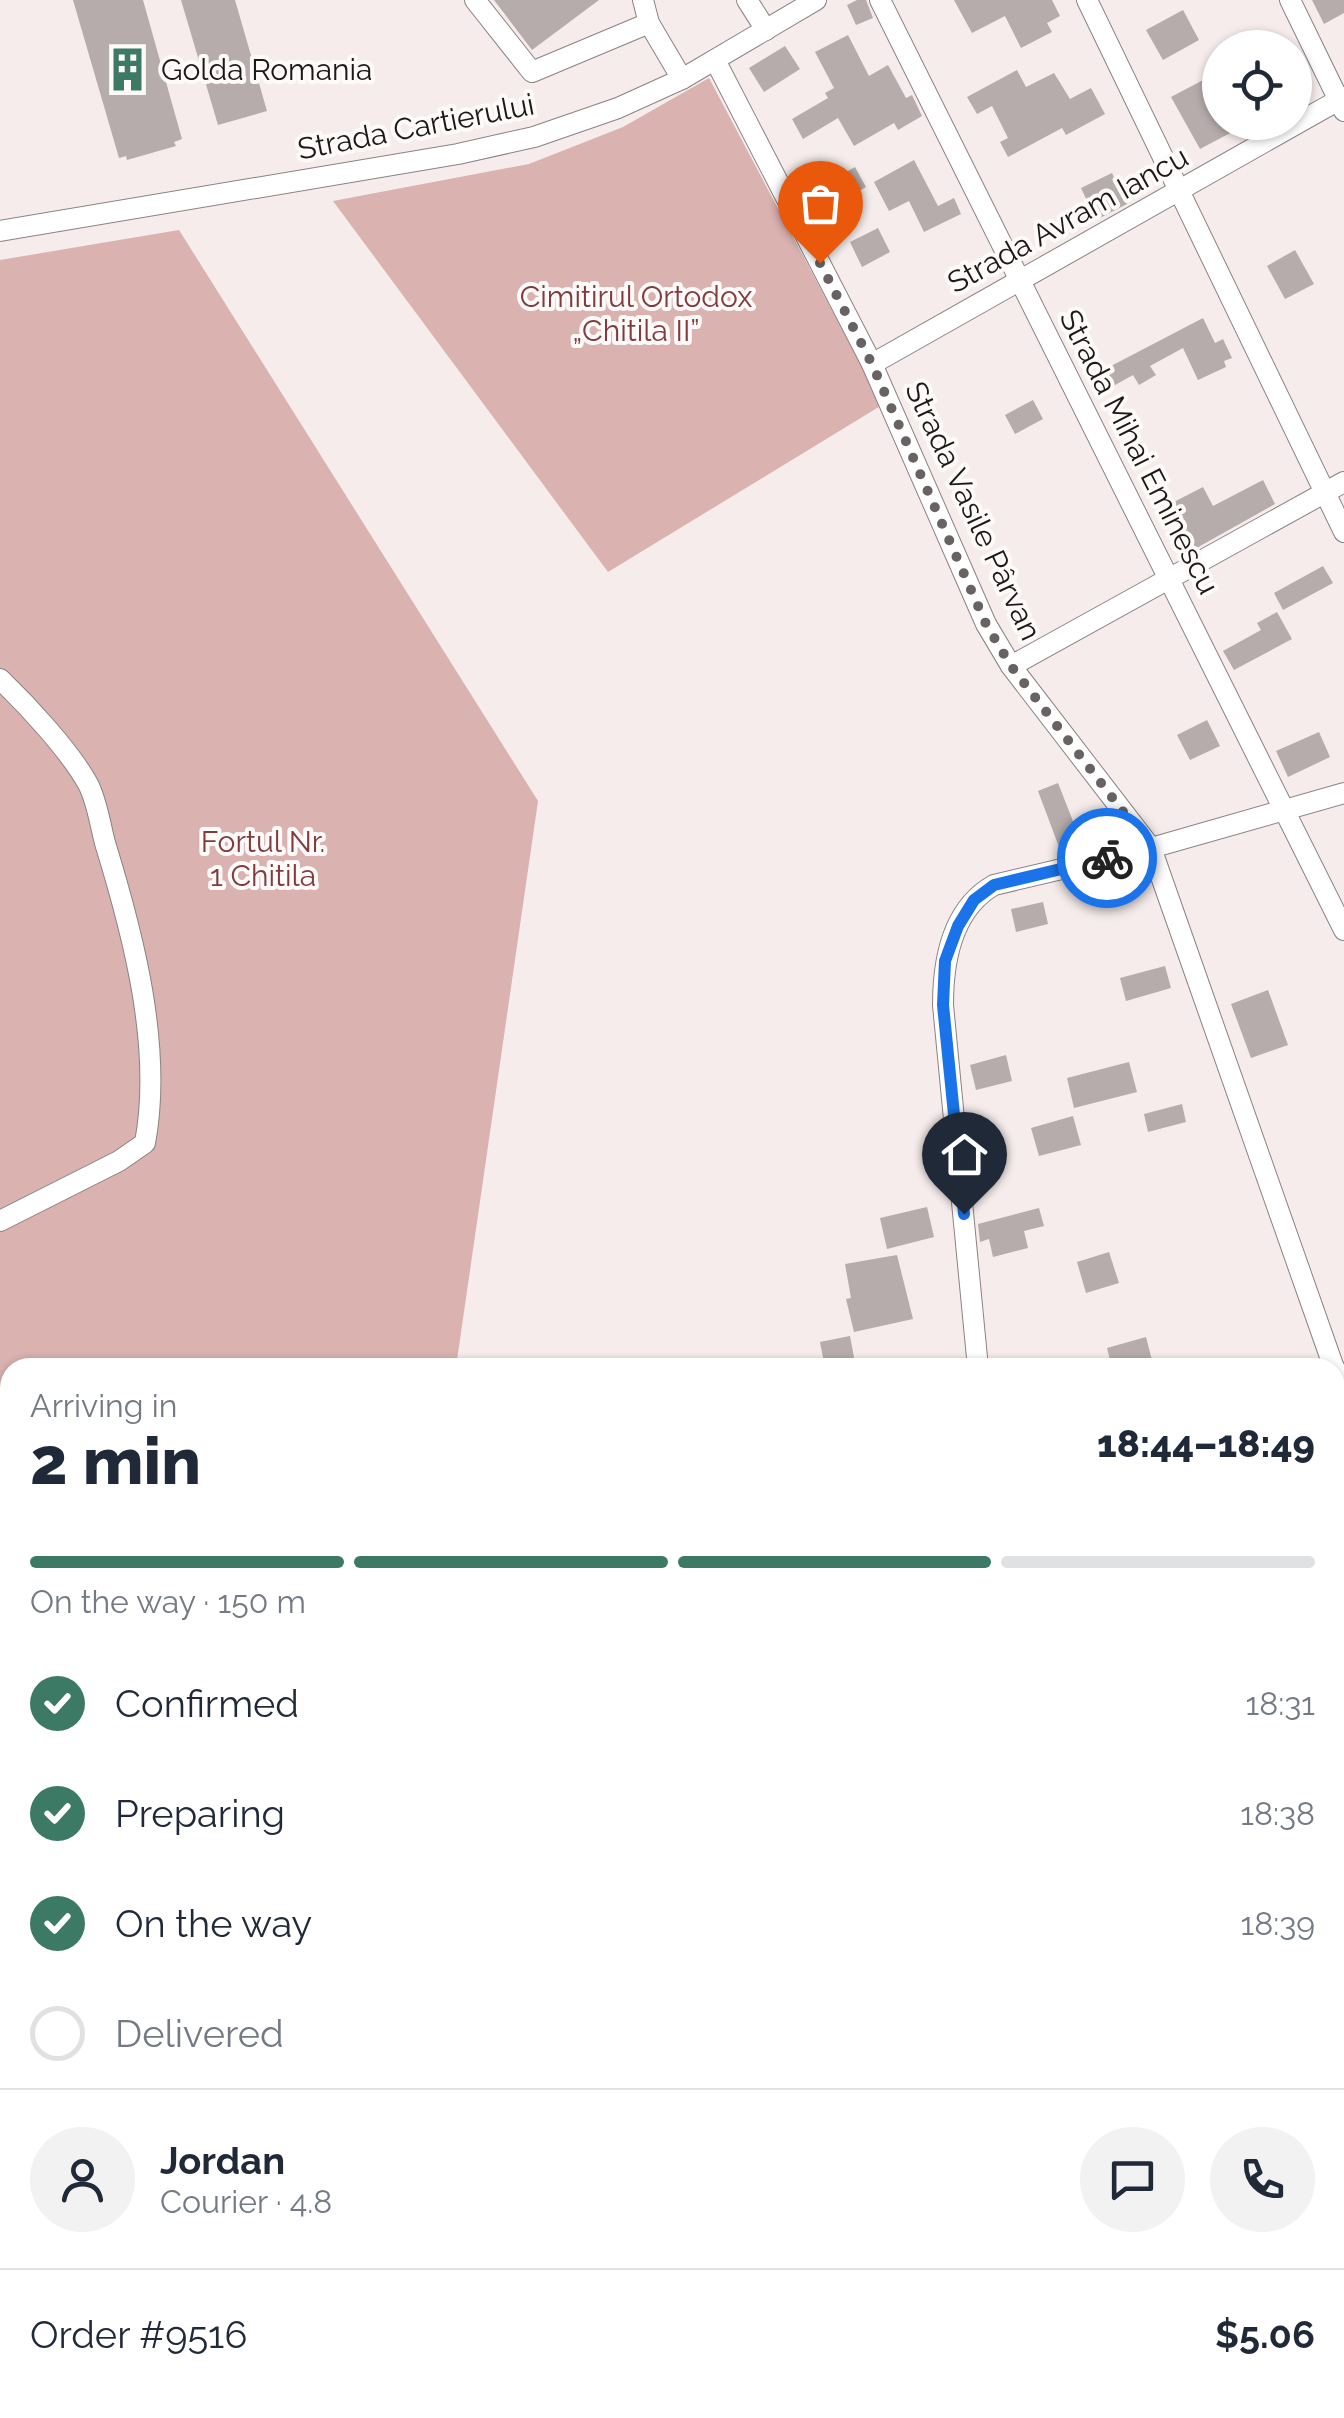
<!DOCTYPE html>
<meta charset="utf-8">
<style>
body{margin:0;font-family:Raleway,sans-serif;background:#f2f2f3;color:#1f2937;height:100vh;display:flex;flex-direction:column;font-size:38px;white-space:nowrap}
*{box-sizing:border-box;margin:0}
p{font-size:32px;color:#747a83}
.icon{flex:none;width:55px;height:55px;fill:none;stroke:currentColor;stroke-width:2;stroke-linecap:round;stroke-linejoin:round}
.map{position:relative;flex:1;overflow:hidden}
.sheet{position:absolute;left:0px;top:1358px;width:1345px;height:1062px;display:flex;flex-direction:column;background:#fff;border-radius:30px 30px 0 0;box-shadow:0 2px 8px #0004}
.sheet>*{flex:none}
.tools{position:absolute;left:1202px;top:30px;display:grid;gap:20px}
.tools a{display:grid;place-items:center;width:110px;height:110px;border-radius:50%;background:#fff;box-shadow:0 2px 8px #0004;font-size:50px}
.pin{position:absolute;display:grid;place-items:center;width:85px;height:85px;color:#fff;margin:-102px -42px;border-radius:50% 50% 50% 0;rotate:-45deg;box-shadow:0 0 10px #0007}
.pin .icon{rotate:45deg}
.courier{position:absolute;display:grid;place-items:center;width:100px;height:100px;margin:-50px;border:8px solid #1a73e8;border-radius:50%;background:#fff;color:#222;box-shadow:0 2px 12px #0007}
.headline em{font-style:normal;font-weight:800}
.headline div{display:flex;flex-direction:column-reverse}
.headline{display:flex;align-items:center;justify-content:space-between;height:170px;padding:0 30px}
h1{font-size:65px;font-weight:800;line-height:75px}
.bar{display:grid;grid-template-columns:repeat(4,1fr);gap:15px 10px;align-content:center;height:120px;padding:0 30px}
.bar i{height:12px;border-radius:8px;background:#e0e1e3}
.bar .current{background:#3d7a65}
.bar p{grid-column:span 4}
.line{display:flex;align-items:center;gap:25px;padding:0 30px;border-top:2px solid #e0e1e3}
.line div{flex:1}
.round{display:grid;place-items:center;flex:none;width:105px;height:105px;border-radius:52px;background:#f2f2f3}
ol{padding:0 30px;list-style:none}
li{display:flex;align-items:center;gap:30px;height:110px}
li p{margin-inline-start:auto}
li .icon{padding:10px;border-radius:50%;background:#3d7a65;color:#fff;stroke-width:4}
li:last-child{color:#747a83}
li i{width:55px;height:55px;border:5px solid #e0e1e3;border-radius:50%}
.map>svg:first-child{display:block}
.green{fill:#dab2b0}
.building{fill:#b5acab}
.lines{fill:none;stroke-linecap:round;stroke-linejoin:round}
.minor-casing{stroke:#8b8282;stroke-width:22}
.minor{stroke:#fff;stroke-width:20}
.rail-casing{stroke:#706a6a;stroke-width:10}
.rail{stroke:#fefafa;stroke-width:6;stroke-dasharray:19;stroke-linecap:butt}
.done{stroke:#686262;stroke-width:10;stroke-dasharray:0 18}
.route{stroke:#1a73e8;stroke-width:12}
.labels{text-anchor:middle;stroke-width:8;stroke-linejoin:round;paint-order:stroke}
.poi-label{font-size:30px;fill:#1c1818;stroke:#fefafa;text-anchor:start}
.street-label{font-size:30px;fill:#1c1818;stroke:#fefafa}
.park-label{font-size:30px;fill:#813b3c;stroke:#fefafa}
</style>
<div class="map">
<svg width="1344" height="2418" viewBox="0 0 1344 2418">
<rect width="100%" height="100%" fill="#f5eceb"/>
<!-- green -->
<g class="green">
<path d="M709,78L882,405L608,572L333,201L529,164L623,127Z"/>
<path d="M179,230L538,801L456,1367L10,1368V1678L0,1681V260Z"/>
</g>
<!-- building -->
<g class="building">
<path d="M73,0H143L182,139L174,142L176,146L127,160L126,156L119,158Z"/>
<path d="M181,0H235L267,111L218,125Z"/>
<path d="M494,0H599L532,50Z"/>
<path d="M857,0H866L873,18L856,25L847,5Z"/>
<path d="M954,0H1052L1060,16L1047,23L1052,32L1021,48L1005,16L972,33Z"/>
<path d="M1312,0H1344V13L1324,24Z"/>
<path d="M1183,10L1199,40L1163,60L1146,30Z"/>
<path d="M848,35L869,76L888,65L906,98L912,95L922,116L898,130L894,123L854,146L838,118L803,139L792,119L828,98L825,93L834,88L815,52Z"/>
<path d="M785,46L800,69L764,92L749,68Z"/>
<path d="M1017,70L1026,87L1054,73L1070,99L1091,88L1105,114L1066,135L1062,128L1008,157L1000,142L1008,138L992,106L977,114L967,97Z"/>
<path d="M1220,71V96L1214,99L1220,110V122H1251L1200,149L1171,97Z"/>
<path d="M914,160L938,206L954,198L961,214L924,232L909,201L889,211L874,182Z"/>
<path d="M855,167L866,187L824,211L813,191Z"/>
<path d="M1112,173L1127,204L1096,220L1081,188Z"/>
<path d="M878,228L890,252L862,267L850,242Z"/>
<path d="M1295,250L1314,284L1285,299L1267,266Z"/>
<path d="M1203,318L1215,343L1223,339L1232,358L1224,361L1226,367L1198,380L1183,348L1150,366L1156,375L1139,385L1133,375L1097,395L1088,378Z"/>
<path d="M1033,400L1043,419L1015,434L1005,415Z"/>
<path d="M1263,480L1275,504L1193,550L1170,504L1203,487L1213,506Z"/>
<path d="M1323,566L1333,583L1283,610L1274,593Z"/>
<path d="M1277,612L1292,639L1234,670L1223,651L1261,630L1257,623Z"/>
<path d="M1207,720L1220,746L1190,760L1177,735Z"/>
<path d="M1319,732L1330,757L1288,777L1276,751Z"/>
<path d="M1058,783L1080,839L1059,847L1038,791Z"/>
<path d="M1043,902L1048,924L1016,932L1011,909Z"/>
<path d="M1165,966L1171,988L1126,1001L1120,978Z"/>
<path d="M1268,990L1288,1045L1251,1058L1231,1004Z"/>
<path d="M1006,1055L1012,1081L976,1090L970,1065Z"/>
<path d="M1129,1062L1137,1092L1074,1108L1067,1078Z"/>
<path d="M1182,1104L1186,1122L1148,1132L1144,1114Z"/>
<path d="M1073,1116L1081,1145L1039,1156L1031,1128Z"/>
<path d="M927,1207L934,1237L887,1249L880,1218Z"/>
<path d="M1039,1208L1044,1226L1024,1231L1028,1248L993,1257L989,1239L980,1242L978,1224Z"/>
<path d="M1109,1252L1119,1283L1086,1293L1077,1262Z"/>
<path d="M897,1255L913,1319L854,1332L846,1299L851,1298L845,1264Z"/>
<path d="M850,1336L856,1368H825L820,1342Z"/>
<path d="M1146,1337L1154,1368H1112L1107,1348Z"/>
</g>
<g class="lines">
<defs>
<g id="minor">
<path d="M475,0L532,72L649,23"/>
<path d="M643,0L649,23L682,79"/>
<path d="M747,0L766,30"/>
<path d="M880,0L1344,930"/>
<path d="M1087,0L1344,532"/>
<path d="M1290,0L1344,111"/>
<path d="M715,60L872,364L986,624L1011,666L1151,848L1334,1368"/>
<path d="M0,231L458,154L534,137L618,108L682,79L816,0"/>
<path d="M872,364L1344,97"/>
<path d="M1011,666L1344,482"/>
<path d="M0,679C27,705 70,751 88,784C97,801 100,824 105,843C133,934 163,1047 145,1143L119,1161L0,1221"/>
<path d="M978,1368L943,1005C943,961 952,909 994,885L1151,848L1344,793"/>
<path d="M1335,1369L1344,1395"/>
<path d="M1335,1724L1344,1722"/>
<path d="M1335,2155L1344,2152"/>
<path d="M6,2345L10,2366"/>
<path d="M18,2410L19,2418"/>
<path d="M640,2410L642,2418"/>
<path d="M1194,2410L1196,2418"/>
<path d="M340,2418L377,2410"/>
<path d="M1341,2418L1344,2417"/>
</g>
</defs>
<!-- minor casing -->
<use href="#minor" class="minor-casing"/>
<!-- minor -->
<use href="#minor" class="minor"/>
<defs>
<g id="rail">
<path d="M3,1890L10,1888"/>
<path d="M1335,1900L1344,1898"/>
<path d="M0,1919L10,1916"/>
<path d="M1335,1924L1344,1922"/>
<path d="M1335,1940L1344,1938"/>
<path d="M1335,1959L1344,1957"/>
<path d="M0,2151L10,2154"/>
<path d="M0,2245L10,2242"/>
<path d="M0,2263L10,2259"/>
<path d="M0,2295L10,2293"/>
<path d="M0,2312L10,2309"/>
</g>
</defs>
<!-- rail casing -->
<use href="#rail" class="rail-casing"/>
<!-- rail -->
<use href="#rail" class="rail"/>
</g>
<g class="lines">
<!-- done -->
<path class="done" d="M820,263L872,364L986,624L1011,666L1151,848L1107,858"/>
<!-- route -->
<path class="route" d="M964,1214L943,1005L945,961L958,926L974,900L994,885L1107,858"/>
</g>
<!-- icons -->
<defs>
<symbol id="building-bare" viewBox="-9 -9 18 18"><path d="M-4-6H4V6H1V3H-1V6H-4ZM-2.5-4.3h1.7v1.8h-1.7ZM.8-4.3h1.7v1.8H.8ZM-2.5-1h1.7V.8h-1.7ZM.8-1h1.7V.8H.8Z" fill="#3d7a65" stroke="#fefafa" stroke-width="2.5" paint-order="stroke"/></symbol>
</defs>
<g fill-rule="evenodd">
<use href="#building-bare" x="96" y="38" width="63" height="63"/>
</g>
<g class="labels">
<!-- poi labels -->
<g class="poi-label">
<text x="161" y="80">Golda Romania</text>
</g>
<!-- street labels -->
<g class="street-label">
<text transform="translate(416 127) rotate(-11)" y="10">Strada Cartierului</text>
<text transform="translate(1068 220) rotate(-29)" y="10">Strada Avram Iancu</text>
<text transform="translate(1139 452) rotate(63)" y="10">Strada Mihai Eminescu</text>
<text transform="translate(973 511) rotate(65)" y="10">Strada Vasile Pârvan</text>
</g>
<!-- park labels -->
<g class="park-label">
<text x="636" y="307">Cimitirul Ortodox<tspan x="636" dy="34">„Chitila II”</tspan></text>
<text x="263" y="852">Fortul Nr.<tspan x="263" dy="34">1 Chitila</tspan></text>
</g>
</g>
</svg>
<div class="tools">
<a><svg class="icon" aria-label="locate" viewBox="0 0 24 24"><circle cx="12" cy="12" r="6"/><path d="M12 2v4M12 18v4M2 12h4M18 12h4"/></svg></a>
</div>
<div class="pin" style="left:820px;top:263px;background:#ea580c"><svg class="icon" aria-label="bag" viewBox="0 0 24 24"><path d="M5 8h14l-1 12H6zM9 8a3 3 0 0 1 6 0"/></svg></div>
<div class="pin" style="left:964px;top:1214px;background:#1f2937"><svg class="icon" aria-label="home" viewBox="0 0 24 24"><path d="M3 11l9-7 9 7M6 9v11h12V9"/></svg></div>
<div class="courier" style="left:1107px;top:858px"><svg class="icon" aria-label="bike" viewBox="0 0 24 24"><circle cx="6" cy="16" r="4"/><circle cx="18" cy="16" r="4"/><path d="M6 16l4-8h5l3 8M10 8l3 8H6M13 5h3"/></svg></div>
<section class="sheet">
<div class="headline"><div><h1>2 min</h1><p>Arriving in</p></div><em>18:44–18:49</em></div>
<div class="bar"><i class="current"></i><i class="current"></i><i class="current"></i><i></i><p>On the way · 150 m</p></div>
<ol>
<li><svg class="icon" aria-label="check" viewBox="0 0 24 24"><path d="M5 12l5 5 9-10"/></svg>Confirmed<p>18:31</p></li>
<li><svg class="icon" aria-label="check" viewBox="0 0 24 24"><path d="M5 12l5 5 9-10"/></svg>Preparing<p>18:38</p></li>
<li><svg class="icon" aria-label="check" viewBox="0 0 24 24"><path d="M5 12l5 5 9-10"/></svg>On the way<p>18:39</p></li>
<li><i></i>Delivered</li>
</ol>
<div class="line" style="height:180px"><a class="round"><svg class="icon" aria-label="person" viewBox="0 0 24 24"><circle cx="12" cy="8" r="4"/><path d="M4 21q1-7 8-7t8 7"/></svg></a><div><b>Jordan</b><p>Courier · 4.8</p></div><a class="round"><svg class="icon" aria-label="chat" viewBox="0 0 24 24"><path d="M4 5h16v11H9l-5 4z"/></svg></a><a class="round"><svg class="icon" aria-label="phone" viewBox="0 0 24 24"><path d="M5 4h4l2 5-3 2q2 4 5 5l2-3 5 2v4C11 20 4 13 5 4z"/></svg></a></div>
<div class="line" style="height:130px"><div>Order #9516</div><b>$5.06</b></div>
</section>
</div>
